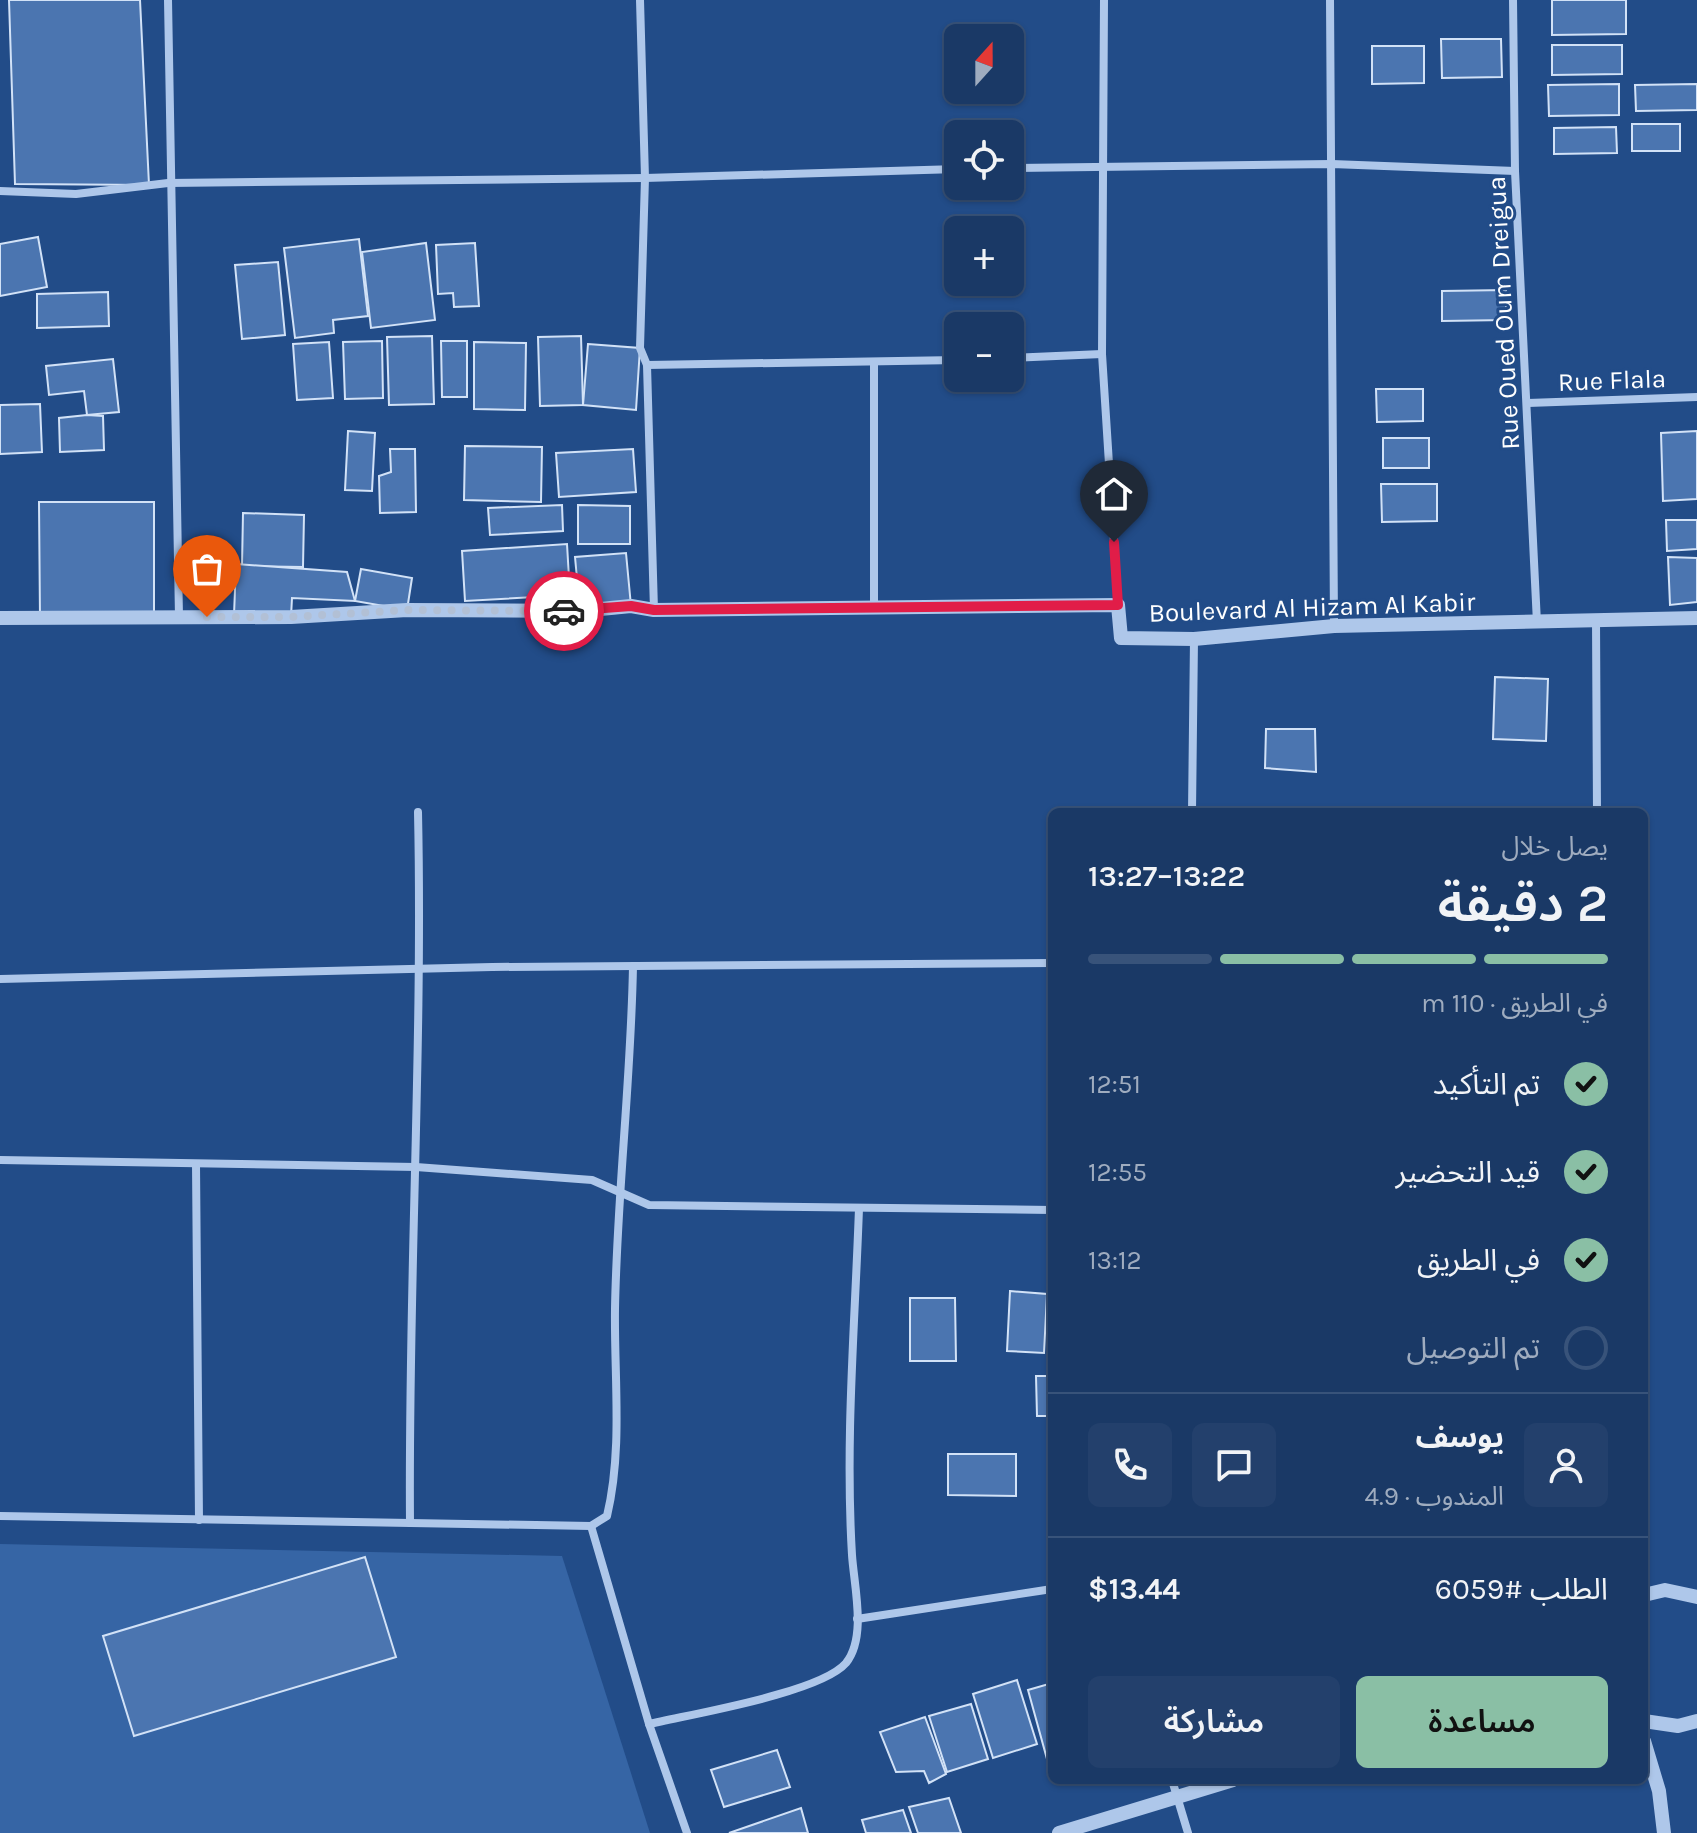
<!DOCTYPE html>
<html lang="ar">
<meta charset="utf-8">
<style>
body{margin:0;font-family:Karla,"Noto Sans Arabic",sans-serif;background:#23406c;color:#f1f3f6;direction:rtl;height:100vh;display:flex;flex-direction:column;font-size:30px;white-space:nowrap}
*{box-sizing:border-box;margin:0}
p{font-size:26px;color:#9facbf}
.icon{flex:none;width:44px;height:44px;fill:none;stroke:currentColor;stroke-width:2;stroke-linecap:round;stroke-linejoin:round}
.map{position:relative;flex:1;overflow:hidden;direction:ltr}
.drawer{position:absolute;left:1048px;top:808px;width:600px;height:976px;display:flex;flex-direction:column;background:#1a3966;border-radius:12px;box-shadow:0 2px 6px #0004,0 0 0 2px #38537a;direction:rtl}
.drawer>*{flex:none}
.needle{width:52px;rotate:21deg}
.tools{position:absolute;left:944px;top:24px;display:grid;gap:16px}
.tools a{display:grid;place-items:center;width:80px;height:80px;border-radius:12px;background:#1a3966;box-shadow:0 2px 6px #0004,0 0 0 2px #38537a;font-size:40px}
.pin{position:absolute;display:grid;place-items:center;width:68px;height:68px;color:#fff;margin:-82px -34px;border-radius:50% 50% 50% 0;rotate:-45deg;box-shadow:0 0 8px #0007}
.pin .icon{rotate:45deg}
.courier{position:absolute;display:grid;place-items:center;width:80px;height:80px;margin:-40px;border:6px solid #e11d48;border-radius:50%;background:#fff;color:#222;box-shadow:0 2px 10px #0007}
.overview em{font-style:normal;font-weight:600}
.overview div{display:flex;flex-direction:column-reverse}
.overview{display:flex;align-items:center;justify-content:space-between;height:136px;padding:0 40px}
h1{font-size:52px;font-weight:600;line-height:60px}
.bar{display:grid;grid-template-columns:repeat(4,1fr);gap:12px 8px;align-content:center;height:96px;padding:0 40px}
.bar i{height:10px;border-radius:6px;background:#38537a}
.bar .current{background:#8abfa5}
.bar p{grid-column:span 4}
.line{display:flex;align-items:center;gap:20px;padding:0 40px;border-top:2px solid #38537a}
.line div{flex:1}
.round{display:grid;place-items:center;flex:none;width:84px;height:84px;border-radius:12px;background:#23406c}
ol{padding:0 40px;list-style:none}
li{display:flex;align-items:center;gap:24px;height:88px}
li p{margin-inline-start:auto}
li .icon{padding:8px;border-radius:50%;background:#8abfa5;color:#111;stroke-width:4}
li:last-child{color:#9facbf}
li i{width:44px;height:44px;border:4px solid #38537a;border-radius:50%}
.primary-button{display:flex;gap:16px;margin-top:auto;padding:16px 40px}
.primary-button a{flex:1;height:92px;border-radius:12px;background:#8abfa5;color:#111;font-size:32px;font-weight:600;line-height:92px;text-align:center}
.primary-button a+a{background:#23406c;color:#f1f3f6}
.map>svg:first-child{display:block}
.green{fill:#3665a5}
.building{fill:#4b75b0;stroke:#d2e2f7;stroke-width:2}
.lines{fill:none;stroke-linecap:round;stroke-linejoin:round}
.minor{stroke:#aec7ea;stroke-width:8}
.tertiary{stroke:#aec7ea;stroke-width:14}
.done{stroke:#b2c0d5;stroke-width:8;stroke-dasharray:0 14.4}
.route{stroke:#e11d48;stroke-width:10}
.labels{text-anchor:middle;stroke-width:6;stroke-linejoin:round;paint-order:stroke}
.street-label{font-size:26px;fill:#fff;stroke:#224c88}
</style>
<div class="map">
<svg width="1697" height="1833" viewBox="0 0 1697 1833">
<rect width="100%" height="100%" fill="#224c88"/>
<!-- green -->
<path class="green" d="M0,1544L562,1556L650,1833H0Z"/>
<!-- building -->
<g class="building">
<path d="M9,0H140L149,185L15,184Z"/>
<path d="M1552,0H1626V34L1552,35Z"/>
<path d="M1441,39H1501L1502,77L1442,78Z"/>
<path d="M1552,45H1622V74L1552,75Z"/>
<path d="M1372,46H1424V83L1372,84Z"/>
<path d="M1619,84V115L1549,116L1548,85Z"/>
<path d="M1697,84V110L1636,111L1635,85Z"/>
<rect x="1632" y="124" width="48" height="27"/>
<path d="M1616,127L1617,153L1554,154V128Z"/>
<path d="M38,237L47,287L0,296V244Z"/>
<path d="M359,239L368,316L333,320L334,333L295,338L284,248Z"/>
<path d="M426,243L435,320L371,328L362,252Z"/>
<path d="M475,243L479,306L454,307L453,293L438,294L436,245Z"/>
<path d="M278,262L285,335L242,339L235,265Z"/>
<path d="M1506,290V320L1442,321V291Z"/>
<path d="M108,292L109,326L37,328V294Z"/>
<path d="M432,336L434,404L389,405L387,337Z"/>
<path d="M581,336L583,405L540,406L538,337Z"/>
<path d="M382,341L383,398L345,399L343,342Z"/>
<path d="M441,341H467V397H442Z"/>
<path d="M329,342L333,398L297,400L293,344Z"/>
<path d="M474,342L526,343L525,410L474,409Z"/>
<path d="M588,344L640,348L636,410L583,405Z"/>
<path d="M113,359L119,412L87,415L84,391L49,395L46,366Z"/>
<path d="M1376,389H1423V421L1377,422Z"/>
<path d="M40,404L42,452L0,454V405Z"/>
<path d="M87,415L103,416L104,450L60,452L59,418Z"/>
<path d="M348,431L375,433L372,491L345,490Z"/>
<path d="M1697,431V499L1663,501L1661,433Z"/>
<rect x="1383" y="438" width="46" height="30"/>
<path d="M465,446L542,447L541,502L464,500Z"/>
<path d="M390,449H415L416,512L380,513L379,476L391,472Z"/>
<path d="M633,449L636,492L559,497L556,453Z"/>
<path d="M1381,484H1437V521L1382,522Z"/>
<path d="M39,502H154V617L40,618Z"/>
<path d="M562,505L563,531L490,535L488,508Z"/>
<path d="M578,505L630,506V544H578Z"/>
<path d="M243,513L304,515L303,567L242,566Z"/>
<path d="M1666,520H1697V549L1667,551Z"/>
<path d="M567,544L570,595L465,601L462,551Z"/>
<path d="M626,553L631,606L580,611L575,557Z"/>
<path d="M1668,557L1697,558V602L1670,605Z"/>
<path d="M236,564L347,572L355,601L292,598L291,617L234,615Z"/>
<path d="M361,569L412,578L407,610L355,601Z"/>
<path d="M1495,677L1548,679L1546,741L1493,739Z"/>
<path d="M1266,729H1315L1316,772L1265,768Z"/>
<path d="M1010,1291L1047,1294L1044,1353L1007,1351Z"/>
<path d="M910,1298H955L956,1361H910Z"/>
<path d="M1036,1376H1052V1416H1037Z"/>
<path d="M948,1454H1016V1496L948,1495Z"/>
<path d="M365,1557L396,1657L134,1736L103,1636Z"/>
<path d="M1017,1680L1037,1744L993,1758L973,1694Z"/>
<path d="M1052,1683V1758L1047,1759L1028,1690Z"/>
<path d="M971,1704L988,1759L947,1772L929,1716Z"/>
<path d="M925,1717L946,1774L929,1783L924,1771L896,1772L880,1732Z"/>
<path d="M777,1750L790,1787L724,1807L711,1770Z"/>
<path d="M949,1798L961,1833H918L909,1807Z"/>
<path d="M801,1808L808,1833H729Z"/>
<path d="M903,1810L911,1833H866L862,1820Z"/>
</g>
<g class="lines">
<!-- minor -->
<g class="minor">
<path d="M168,0L179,617"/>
<path d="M640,0L645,178L640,348L647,365L654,610"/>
<path d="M1104,0L1102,354L1118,605"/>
<path d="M1330,0L1334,626"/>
<path d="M1513,0L1515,171L1537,623"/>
<path d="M1010,168L1332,164L1515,171"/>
<path d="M0,191L76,194L168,183L645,178L958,169"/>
<path d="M1010,358L1102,354"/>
<path d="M647,365L958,360"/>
<path d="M1528,403L1697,397"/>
<path d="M874,606V364"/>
<path d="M1596,620L1597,812"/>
<path d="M1192,812L1194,639"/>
<path d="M0,979L492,967L1052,963"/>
<path d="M0,1160L416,1167L592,1180L649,1205L1052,1210"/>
<path d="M196,1164L199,1520"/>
<path d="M0,1516L591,1526L607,1516C623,1449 614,1377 615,1309C617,1194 631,1081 633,966"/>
<path d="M410,1523C408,1285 423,1049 418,812"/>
<path d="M591,1526L649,1724L687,1833"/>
<path d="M857,1619L1052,1589"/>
<path d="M649,1724C691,1714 820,1693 846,1663C867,1637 854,1586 852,1555C845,1440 855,1323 859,1208"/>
<path d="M1172,1780L1188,1833"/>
</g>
<!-- tertiary -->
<g class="tertiary">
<path d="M0,618L291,617L407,610L580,611L631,606L654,610L1118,605L1121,638L1194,639L1334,626L1697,618"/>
<path d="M1644,1595L1665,1590L1697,1597"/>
<path d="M1644,1721L1678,1726L1697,1721"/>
<path d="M1644,1741L1659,1791L1664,1833"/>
<path d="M1059,1833L1233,1780"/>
</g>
</g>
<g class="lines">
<!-- done -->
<path class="done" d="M207,617H291L407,610L564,611"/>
<!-- route -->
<path class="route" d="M564,611L631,606L654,610L1118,605L1114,542"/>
</g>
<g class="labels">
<!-- street labels -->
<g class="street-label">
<text transform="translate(1503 313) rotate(-93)" y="9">Rue Oued Oum Dreigua</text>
<text transform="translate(1612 380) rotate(-2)" y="9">Rue Flala</text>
<text transform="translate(1312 607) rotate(-2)" y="9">Boulevard Al Hizam Al Kabir</text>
</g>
</g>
</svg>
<div class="tools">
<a><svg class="needle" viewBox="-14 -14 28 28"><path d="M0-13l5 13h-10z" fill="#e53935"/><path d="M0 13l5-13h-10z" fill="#9facbf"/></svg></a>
<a><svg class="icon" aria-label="locate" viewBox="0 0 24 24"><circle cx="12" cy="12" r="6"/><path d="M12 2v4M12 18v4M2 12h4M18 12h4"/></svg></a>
<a>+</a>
<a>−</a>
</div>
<div class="pin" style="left:207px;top:617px;background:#ea580c"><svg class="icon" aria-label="bag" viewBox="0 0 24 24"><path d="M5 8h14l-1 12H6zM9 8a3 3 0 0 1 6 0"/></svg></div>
<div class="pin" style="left:1114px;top:542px;background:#1f2937"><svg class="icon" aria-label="home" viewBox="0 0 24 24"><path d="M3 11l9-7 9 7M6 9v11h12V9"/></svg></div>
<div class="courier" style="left:564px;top:611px"><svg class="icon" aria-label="car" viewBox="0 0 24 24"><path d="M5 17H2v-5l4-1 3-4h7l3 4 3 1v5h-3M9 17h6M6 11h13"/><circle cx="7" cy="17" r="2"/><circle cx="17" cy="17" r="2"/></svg></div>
<section class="drawer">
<div class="overview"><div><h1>2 دقيقة</h1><p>يصل خلال</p></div><em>13:22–13:27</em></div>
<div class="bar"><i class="current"></i><i class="current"></i><i class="current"></i><i></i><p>في الطريق · 110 m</p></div>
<ol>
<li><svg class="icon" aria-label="check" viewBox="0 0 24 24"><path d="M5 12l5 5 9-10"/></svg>تم التأكيد<p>12:51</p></li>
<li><svg class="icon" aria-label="check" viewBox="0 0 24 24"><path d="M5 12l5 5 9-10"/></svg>قيد التحضير<p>12:55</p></li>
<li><svg class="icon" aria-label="check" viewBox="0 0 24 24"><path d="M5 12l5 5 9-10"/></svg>في الطريق<p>13:12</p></li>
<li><i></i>تم التوصيل</li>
</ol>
<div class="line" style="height:144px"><a class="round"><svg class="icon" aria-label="person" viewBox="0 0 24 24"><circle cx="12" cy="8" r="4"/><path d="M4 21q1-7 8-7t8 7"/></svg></a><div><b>يوسف</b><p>المندوب · 4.9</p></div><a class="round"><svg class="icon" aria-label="chat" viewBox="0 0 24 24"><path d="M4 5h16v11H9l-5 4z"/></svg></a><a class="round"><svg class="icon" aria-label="phone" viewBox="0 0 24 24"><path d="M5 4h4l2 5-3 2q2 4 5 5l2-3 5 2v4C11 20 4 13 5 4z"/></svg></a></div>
<div class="line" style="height:104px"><div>الطلب #6059</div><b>$13.44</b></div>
<div class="primary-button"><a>مساعدة</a><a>مشاركة</a></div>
</section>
</div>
